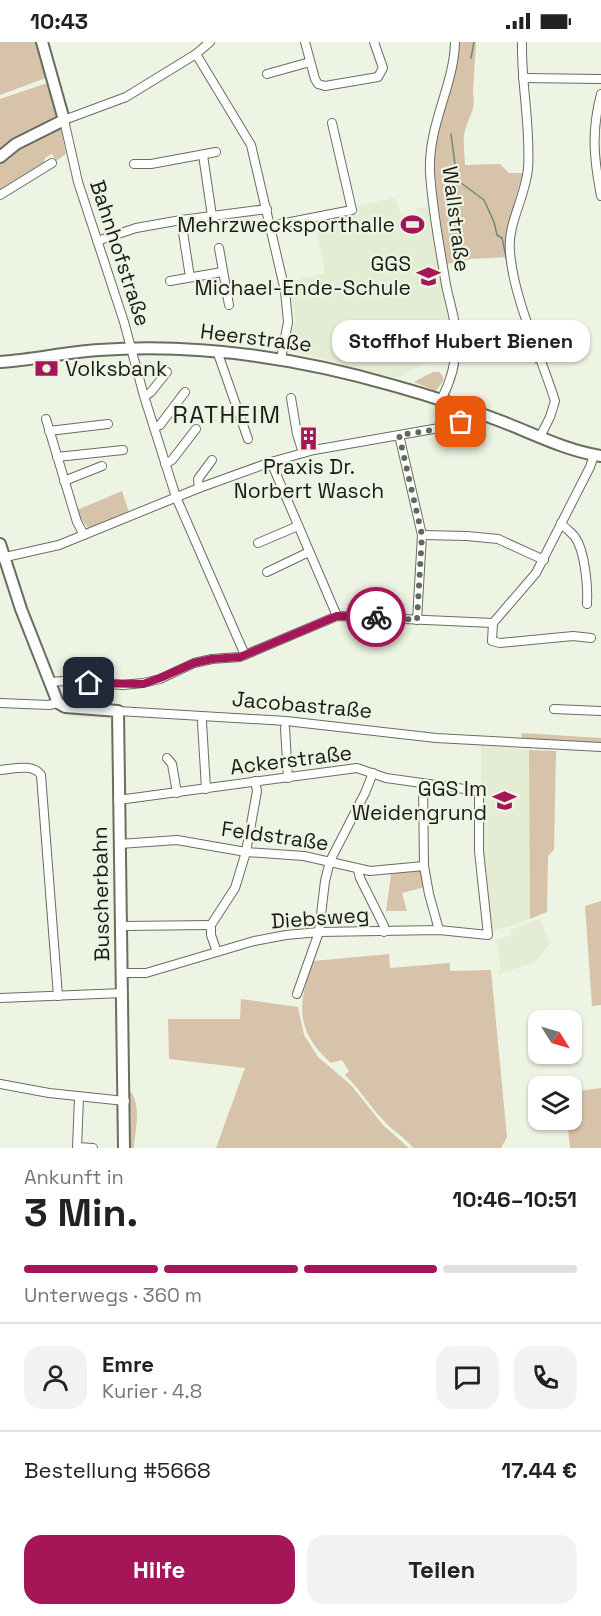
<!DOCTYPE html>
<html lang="de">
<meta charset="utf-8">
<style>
body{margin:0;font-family:"Space Grotesk",sans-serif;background:#f2f2f2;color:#222;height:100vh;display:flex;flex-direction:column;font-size:22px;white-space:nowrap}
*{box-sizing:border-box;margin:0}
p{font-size:20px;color:#767676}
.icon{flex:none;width:33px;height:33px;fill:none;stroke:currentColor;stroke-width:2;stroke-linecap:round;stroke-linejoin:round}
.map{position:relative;height:1106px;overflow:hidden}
.details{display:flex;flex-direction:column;background:#fff;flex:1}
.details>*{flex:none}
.needle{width:39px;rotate:127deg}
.buttons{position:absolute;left:528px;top:968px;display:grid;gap:12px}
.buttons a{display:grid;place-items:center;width:54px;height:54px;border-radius:12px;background:#fff;box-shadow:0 2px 4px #0004;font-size:30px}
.pin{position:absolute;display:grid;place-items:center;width:51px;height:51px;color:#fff;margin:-26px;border-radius:12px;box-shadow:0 3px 9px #0006}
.courier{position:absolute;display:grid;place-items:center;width:60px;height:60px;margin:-30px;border:4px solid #a51658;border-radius:50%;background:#fff;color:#222;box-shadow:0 2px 8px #0007}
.bubble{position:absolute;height:42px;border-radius:18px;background:#fff;box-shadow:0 2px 4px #0004;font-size:20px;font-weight:700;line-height:42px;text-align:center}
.summary em{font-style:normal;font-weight:700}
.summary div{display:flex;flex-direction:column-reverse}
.summary{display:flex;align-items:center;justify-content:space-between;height:102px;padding:0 24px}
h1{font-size:39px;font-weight:700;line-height:45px}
.bar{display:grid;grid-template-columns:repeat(4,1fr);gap:9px 6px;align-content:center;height:72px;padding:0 24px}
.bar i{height:8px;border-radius:4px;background:#e0e0e0}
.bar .on{background:#a51658}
.bar p{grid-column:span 4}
.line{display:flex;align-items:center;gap:15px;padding:0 24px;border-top:2px solid #e0e0e0}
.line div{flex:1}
.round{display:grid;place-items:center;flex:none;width:63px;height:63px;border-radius:18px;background:#f2f2f2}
.cta{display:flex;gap:12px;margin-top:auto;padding:12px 24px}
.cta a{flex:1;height:69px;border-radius:18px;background:#a51658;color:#fff;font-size:24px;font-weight:700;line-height:69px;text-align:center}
.cta a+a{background:#f2f2f2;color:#222}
.status{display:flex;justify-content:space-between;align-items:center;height:42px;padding:0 30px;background:#fff;direction:ltr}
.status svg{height:16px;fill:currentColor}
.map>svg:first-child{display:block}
.built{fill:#e4ecd3}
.green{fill:#d7c3a9}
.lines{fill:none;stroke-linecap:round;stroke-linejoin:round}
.stream{stroke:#6b897d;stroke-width:1.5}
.minor-casing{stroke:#696e5f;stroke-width:10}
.major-casing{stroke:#696e5f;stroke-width:14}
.minor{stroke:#fff;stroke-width:8}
.major{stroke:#fff;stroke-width:10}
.done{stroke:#64675d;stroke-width:6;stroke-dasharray:0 10.8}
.route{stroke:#a51658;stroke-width:8}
.labels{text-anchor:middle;stroke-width:4.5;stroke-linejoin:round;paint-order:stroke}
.street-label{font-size:21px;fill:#191b15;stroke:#eef4e3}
.poi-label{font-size:21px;fill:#191b15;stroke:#eef4e3;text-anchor:end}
.quarter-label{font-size:24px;letter-spacing:1.5px;fill:#191b15;stroke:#eef4e3}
</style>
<div class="status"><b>10:43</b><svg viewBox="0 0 49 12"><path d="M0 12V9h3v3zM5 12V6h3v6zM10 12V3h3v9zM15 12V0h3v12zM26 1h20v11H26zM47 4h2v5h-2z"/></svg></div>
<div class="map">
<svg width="601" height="1106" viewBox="0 0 601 1106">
<rect width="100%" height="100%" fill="#eef4e3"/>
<!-- built -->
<g class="built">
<path d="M393,156L397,159L401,173L416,170V167L429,164L451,298L434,317L396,336L299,311L288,306L295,280L288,240L325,231L314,178L354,168L358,164Z"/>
<path d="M481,703L529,708L530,877L493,889L490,886L481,811Z"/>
<path d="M540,877L550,902L535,920L498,933V929L501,928L497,898L511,893L510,888Z"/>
</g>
<!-- green -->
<g class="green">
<path d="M0,0H38L46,36L0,53Z"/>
<path d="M459,0H476L473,51C476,69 469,73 465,89C462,98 465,113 465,123L500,122L509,131H523C514,162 507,182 507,215L471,217L446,222C439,170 428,124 440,71C445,47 457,25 459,0Z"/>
<path d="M50,40L61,73L0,113V57Z"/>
<path d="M57,87H61L66,112L56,119L52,112L45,116L43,124L0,151V121C15,105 37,96 57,87Z"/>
<path d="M433,330H439L443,334V339L436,349L414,340Z"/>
<path d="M122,449L129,470L90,488L83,480L77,468Z"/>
<path d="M521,691L601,696V702L522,697Z"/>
<path d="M529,708L556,709L554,808L548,814L547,870L530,877Z"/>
<path d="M417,828L422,830L425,845L402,851L407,869H386L391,832Z"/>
<path d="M601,859V963L592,964L585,864Z"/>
<path d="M389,912L390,926L450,921V929L491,928L507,1095L501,1106H413C405,1095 394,1090 385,1080C370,1065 360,1047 345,1033L349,1029L342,1018L331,1021C294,988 298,961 313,919Z"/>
<path d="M241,957L298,965L304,993L318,1015L351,1043L383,1083L409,1106H216L245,1026L169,1017L168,977H240Z"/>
<path d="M601,1046V1106H570L567,1077H572V1050Z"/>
<path d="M130,1049C142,1063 135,1089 134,1106H128Z"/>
</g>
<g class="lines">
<!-- stream -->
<g class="stream">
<path d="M471,16L474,0"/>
<path d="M451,92L457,138L484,158L494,180L497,193L502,196L510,234"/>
<path d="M526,290L536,321"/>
</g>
<defs>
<g id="minor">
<path d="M210,0L196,12L126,55L64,78L78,140L124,280L144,354L176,455L245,613"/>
<path d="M305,0L315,37L318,42L325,44L378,35L383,26L374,0"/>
<path d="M522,0C521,42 531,85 528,127C525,157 507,181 510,211C514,258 541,314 555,359L550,375L540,395"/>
<path d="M196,12L251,103L285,249L288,280L281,317"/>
<path d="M267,32L310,20"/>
<path d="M523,36L601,37"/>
<path d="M601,52C591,90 594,117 601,154"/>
<path d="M203,113L212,174"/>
<path d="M134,122H151L216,110"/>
<path d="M0,153L52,121"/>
<path d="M181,178L190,235"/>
<path d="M270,184L352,168L332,81"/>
<path d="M97,199L136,186L181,178L267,167"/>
<path d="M219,206L229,263"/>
<path d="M170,239L222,230"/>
<path d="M217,309L248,397"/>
<path d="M145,354L151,350L167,330"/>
<path d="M291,356L297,392L303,411"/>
<path d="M441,358C450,341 456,321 456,301C457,282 450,262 446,243C440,206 432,167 430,130C428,82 454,44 455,0"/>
<path d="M46,377L77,480L84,493"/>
<path d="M154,386L160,383L185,350"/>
<path d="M49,389L108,382"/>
<path d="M399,393L422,493L417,578"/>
<path d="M57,415L123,408"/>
<path d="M271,420L337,574"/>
<path d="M165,422L172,418L196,387"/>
<path d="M64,439L102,424"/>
<path d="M199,446L198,437L212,418"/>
<path d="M561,481C565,486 571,490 575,495C585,509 588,545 587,562"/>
<path d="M422,493L467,494L498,497L544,518"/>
<path d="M258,501L298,484"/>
<path d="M1,516L59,503L199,446L271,420L314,408L456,383L461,380L468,367"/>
<path d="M267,530L309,510"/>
<path d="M591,596L573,594L500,601L492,599L493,581L536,531L590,425L594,413"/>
<path d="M51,640L63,639L123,643L143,641L160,637L194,621L212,617L240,615L337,574L493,581"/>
<path d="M0,661L49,663L58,661"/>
<path d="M554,667L601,669"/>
<path d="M118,669L286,679L436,696L601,705"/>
<path d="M202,680L206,747"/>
<path d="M285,686L288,736"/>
<path d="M167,716L172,722L177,751"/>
<path d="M0,728C13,727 33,721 41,733L58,954"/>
<path d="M423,742L424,824L429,852L439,888"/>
<path d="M118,758L357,726L386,736L479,749V809L488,893L439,888L319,890L286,893L254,899L146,931H122"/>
<path d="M119,802L177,798L246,810L304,814L370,829L424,824"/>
<path d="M358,828L360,836L384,884V890"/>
<path d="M122,884L211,883"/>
<path d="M217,910L211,893V883L235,846L246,810L257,749L255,739"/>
<path d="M297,952L319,890L325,839L330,819L365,751L373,731"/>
<path d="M0,956L123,951"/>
<path d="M0,1042L49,1051L125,1059"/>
<path d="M77,1105L93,1106"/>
<path d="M77,1106L79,1055"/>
</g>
<g id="major">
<path d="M0,115L16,102L64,78L42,0"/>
<path d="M0,320C33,318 66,310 99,308C199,301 299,316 395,344C431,354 467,366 503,380C534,392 567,409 601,414"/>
<path d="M0,502L21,567L58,661L65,665L118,669L124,1106"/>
</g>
</defs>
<!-- minor casing -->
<use href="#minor" class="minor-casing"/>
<!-- major casing -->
<use href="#major" class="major-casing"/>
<!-- minor -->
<use href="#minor" class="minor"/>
<!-- major -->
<use href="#major" class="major"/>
</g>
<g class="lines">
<!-- done -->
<path class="done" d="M376,575L417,578L422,493L399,393L440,387L461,380"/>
<!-- route -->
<path class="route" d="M89,641L143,642L160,636L194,621L212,617L240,615L337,574L376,575"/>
</g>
<!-- icons -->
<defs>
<symbol id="stadium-bare" viewBox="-9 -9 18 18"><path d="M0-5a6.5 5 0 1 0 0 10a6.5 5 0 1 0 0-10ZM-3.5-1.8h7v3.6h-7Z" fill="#a51658" stroke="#eef4e3" stroke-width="2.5" paint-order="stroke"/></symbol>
<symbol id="school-bare" viewBox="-9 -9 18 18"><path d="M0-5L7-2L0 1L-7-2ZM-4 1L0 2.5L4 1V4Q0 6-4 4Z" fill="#a51658" stroke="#eef4e3" stroke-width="2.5" paint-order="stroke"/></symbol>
<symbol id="bank-bare" viewBox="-9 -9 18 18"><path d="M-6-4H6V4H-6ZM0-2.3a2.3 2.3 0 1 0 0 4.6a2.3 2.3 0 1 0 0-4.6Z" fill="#a51658" stroke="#eef4e3" stroke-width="2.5" paint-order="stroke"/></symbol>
<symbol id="building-bare" viewBox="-9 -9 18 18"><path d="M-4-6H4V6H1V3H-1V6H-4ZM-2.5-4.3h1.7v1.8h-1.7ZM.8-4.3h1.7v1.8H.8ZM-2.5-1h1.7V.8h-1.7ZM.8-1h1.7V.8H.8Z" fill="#a51658" stroke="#eef4e3" stroke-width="2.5" paint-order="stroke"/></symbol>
</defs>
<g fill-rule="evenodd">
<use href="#stadium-bare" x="396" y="166" width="33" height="33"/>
<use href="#school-bare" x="412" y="218" width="33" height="33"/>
<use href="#bank-bare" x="30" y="310" width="33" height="33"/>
<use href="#building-bare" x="292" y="380" width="33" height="33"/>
<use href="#school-bare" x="488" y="742" width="33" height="33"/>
</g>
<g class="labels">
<!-- street labels -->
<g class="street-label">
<text transform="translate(456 177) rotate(83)" y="7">Wallstraße</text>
<text transform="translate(120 211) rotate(72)" y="7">Bahnhofstraße</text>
<text transform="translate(256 296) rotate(7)" y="7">Heerstraße</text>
<text transform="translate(302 663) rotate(5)" y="7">Jacobastraße</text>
<text transform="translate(291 718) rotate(-7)" y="7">Ackerstraße</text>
<text transform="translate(275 794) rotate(8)" y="7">Feldstraße</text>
<text transform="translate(101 852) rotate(-91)" y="7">Buscherbahn</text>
<text transform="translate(320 876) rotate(-4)" y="7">Diebsweg</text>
</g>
<!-- poi labels -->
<g class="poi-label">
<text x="395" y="190">Mehrzwecksporthalle</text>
<text x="411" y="229">GGS<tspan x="411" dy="24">Michael-Ende-Schule</tspan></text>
<text x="65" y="334" text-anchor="start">Volksbank</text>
<text x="309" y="432" text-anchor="middle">Praxis Dr.<tspan x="309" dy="24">Norbert Wasch</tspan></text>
<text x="487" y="754">GGS Im<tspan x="487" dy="24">Weidengrund</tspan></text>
</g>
<!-- quarter labels -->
<g class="quarter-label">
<text x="227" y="381">RATHEIM</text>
</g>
</g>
</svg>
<div class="buttons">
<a><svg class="needle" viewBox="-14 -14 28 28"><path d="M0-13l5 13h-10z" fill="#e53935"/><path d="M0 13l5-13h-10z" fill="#767676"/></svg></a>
<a><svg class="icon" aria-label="layers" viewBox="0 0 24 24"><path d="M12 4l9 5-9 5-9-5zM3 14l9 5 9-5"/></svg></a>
</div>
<div class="pin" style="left:461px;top:380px;background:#ea580c"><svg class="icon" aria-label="bag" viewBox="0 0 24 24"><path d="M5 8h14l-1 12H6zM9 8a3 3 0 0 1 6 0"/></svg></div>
<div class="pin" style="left:89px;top:641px;background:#1f2937"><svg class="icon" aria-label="home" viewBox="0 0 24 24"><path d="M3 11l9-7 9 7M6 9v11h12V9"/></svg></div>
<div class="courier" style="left:376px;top:575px"><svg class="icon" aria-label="bike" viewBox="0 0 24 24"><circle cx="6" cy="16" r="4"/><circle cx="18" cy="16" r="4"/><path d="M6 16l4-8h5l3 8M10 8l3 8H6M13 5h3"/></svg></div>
<div class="bubble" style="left:332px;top:278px;width:258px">Stoffhof Hubert Bienen</div>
</div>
<section class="details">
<div class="summary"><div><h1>3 Min.</h1><p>Ankunft in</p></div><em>10:46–10:51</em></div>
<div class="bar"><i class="on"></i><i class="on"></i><i class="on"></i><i></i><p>Unterwegs · 360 m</p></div>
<div class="line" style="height:108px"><a class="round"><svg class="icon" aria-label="person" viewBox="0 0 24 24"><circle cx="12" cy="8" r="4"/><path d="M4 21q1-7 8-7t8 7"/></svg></a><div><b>Emre</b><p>Kurier · 4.8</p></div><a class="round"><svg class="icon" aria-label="chat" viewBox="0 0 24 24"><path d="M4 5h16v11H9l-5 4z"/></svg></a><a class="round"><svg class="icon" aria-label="phone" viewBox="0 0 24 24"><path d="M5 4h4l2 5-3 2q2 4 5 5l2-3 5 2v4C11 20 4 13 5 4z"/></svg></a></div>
<div class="line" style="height:78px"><div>Bestellung #5668</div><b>17.44 €</b></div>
<div class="cta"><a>Hilfe</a><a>Teilen</a></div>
</section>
